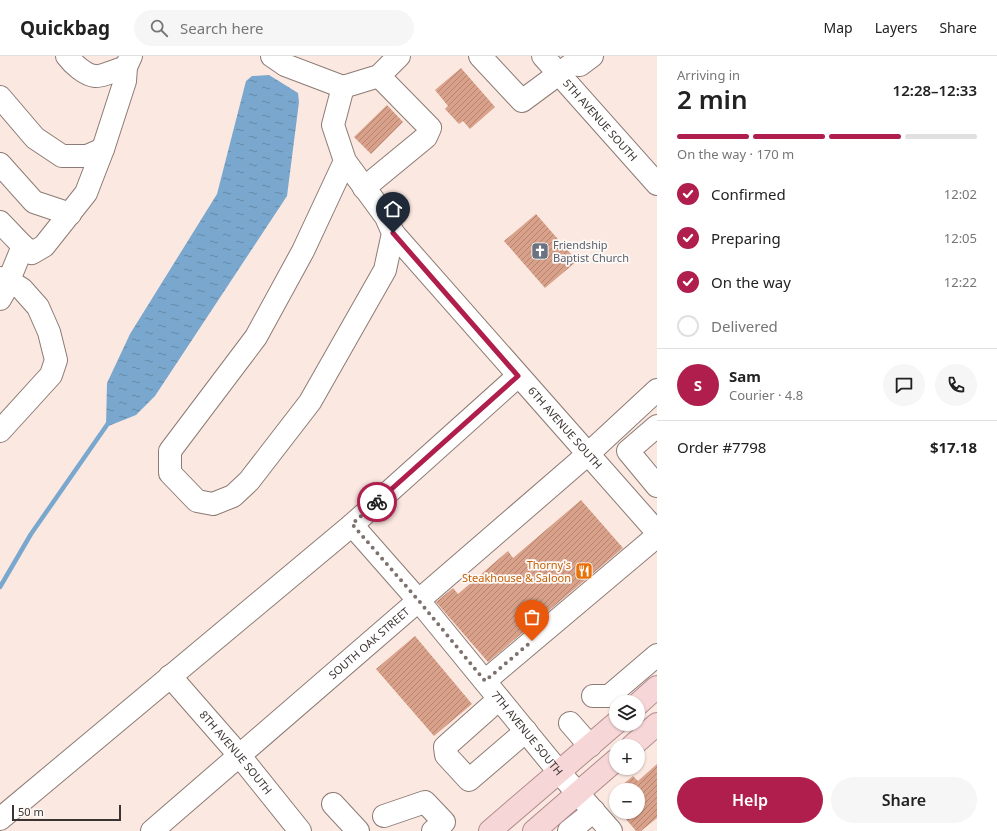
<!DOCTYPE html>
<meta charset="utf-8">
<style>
body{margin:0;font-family:"Noto Sans",sans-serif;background:#f6f6f6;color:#222;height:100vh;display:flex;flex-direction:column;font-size:15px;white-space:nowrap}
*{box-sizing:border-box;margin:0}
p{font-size:13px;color:#767676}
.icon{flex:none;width:22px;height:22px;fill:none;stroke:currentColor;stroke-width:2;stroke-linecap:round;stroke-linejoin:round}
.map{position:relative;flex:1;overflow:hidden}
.panel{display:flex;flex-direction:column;background:#fff;width:340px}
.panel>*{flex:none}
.controls{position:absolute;left:609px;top:639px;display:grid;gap:8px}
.controls a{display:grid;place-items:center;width:36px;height:36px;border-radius:50%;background:#fff;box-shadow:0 1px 3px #0004;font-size:20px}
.scale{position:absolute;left:12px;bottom:10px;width:109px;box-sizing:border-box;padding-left:4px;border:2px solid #3b3331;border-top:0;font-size:11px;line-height:14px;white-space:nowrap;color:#3b3331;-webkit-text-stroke:3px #fdf9f7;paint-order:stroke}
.pin{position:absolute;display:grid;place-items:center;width:34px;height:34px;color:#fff;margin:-41px -17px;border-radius:50% 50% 50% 0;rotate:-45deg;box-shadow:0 0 4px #0007}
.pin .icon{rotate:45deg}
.courier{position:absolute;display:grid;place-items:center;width:40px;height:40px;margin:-20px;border:3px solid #af1e4d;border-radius:50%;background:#fff;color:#222;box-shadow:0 1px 5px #0007}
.headline em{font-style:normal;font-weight:600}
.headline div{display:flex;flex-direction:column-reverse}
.headline{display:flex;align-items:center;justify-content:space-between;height:68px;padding:0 20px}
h1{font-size:26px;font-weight:600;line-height:30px}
.bar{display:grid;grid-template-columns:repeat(4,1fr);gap:6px 4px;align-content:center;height:48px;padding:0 20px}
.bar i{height:5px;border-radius:3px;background:#e0e0e0}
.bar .current{background:#af1e4d}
.bar p{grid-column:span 4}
.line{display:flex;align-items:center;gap:10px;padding:0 20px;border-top:1px solid #e0e0e0}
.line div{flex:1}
.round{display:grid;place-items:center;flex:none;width:42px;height:42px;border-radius:21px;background:#f6f6f6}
ol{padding:0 20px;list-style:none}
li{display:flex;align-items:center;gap:12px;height:44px}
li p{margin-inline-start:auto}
li .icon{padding:4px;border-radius:50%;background:#af1e4d;color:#fff;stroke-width:4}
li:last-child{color:#767676}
li i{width:22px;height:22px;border:2px solid #e0e0e0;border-radius:50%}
.action{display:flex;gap:8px;margin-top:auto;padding:8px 20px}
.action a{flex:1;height:46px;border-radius:24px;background:#af1e4d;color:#fff;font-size:16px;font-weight:600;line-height:46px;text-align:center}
.action a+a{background:#f6f6f6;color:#222}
header{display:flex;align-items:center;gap:24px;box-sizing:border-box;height:56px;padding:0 20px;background:#fff;border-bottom:1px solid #e0e0e0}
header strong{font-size:19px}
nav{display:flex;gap:22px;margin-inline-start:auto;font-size:14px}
.search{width:280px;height:36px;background:#f6f6f6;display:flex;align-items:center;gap:10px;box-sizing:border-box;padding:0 14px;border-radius:22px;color:#767676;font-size:15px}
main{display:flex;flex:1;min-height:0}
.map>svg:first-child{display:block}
.water{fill:url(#water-ripples)}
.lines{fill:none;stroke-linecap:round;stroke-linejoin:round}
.stream{stroke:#7aa7cd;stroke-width:4.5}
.building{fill:url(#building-hatch)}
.minor-casing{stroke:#8c7b74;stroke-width:24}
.major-casing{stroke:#b18b8d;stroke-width:24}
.minor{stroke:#fff;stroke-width:22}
.major{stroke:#f7d6d8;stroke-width:22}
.done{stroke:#7e726f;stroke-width:4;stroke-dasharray:0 7.2}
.route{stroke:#af1e4d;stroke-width:5}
.labels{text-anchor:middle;stroke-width:3.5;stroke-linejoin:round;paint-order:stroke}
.street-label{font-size:11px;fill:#3b3331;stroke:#fdf9f7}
.worship-label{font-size:11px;fill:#5b616d;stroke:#fdf9f7;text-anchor:start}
.food-label{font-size:11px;fill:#c56008;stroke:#fdf9f7;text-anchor:end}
</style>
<header>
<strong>Quickbag</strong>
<div class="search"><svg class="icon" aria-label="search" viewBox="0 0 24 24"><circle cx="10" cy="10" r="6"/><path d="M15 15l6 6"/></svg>Search here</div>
<nav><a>Map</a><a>Layers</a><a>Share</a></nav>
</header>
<main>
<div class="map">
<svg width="657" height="775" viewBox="0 0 657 775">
<defs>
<pattern id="water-ripples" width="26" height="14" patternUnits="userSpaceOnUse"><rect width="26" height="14" fill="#7aa7cd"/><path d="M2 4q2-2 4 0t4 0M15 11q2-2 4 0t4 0" fill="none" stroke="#6589a7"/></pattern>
<pattern id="building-hatch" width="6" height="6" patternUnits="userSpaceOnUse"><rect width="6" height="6" fill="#d9a189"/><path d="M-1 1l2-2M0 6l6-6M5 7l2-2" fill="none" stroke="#b18471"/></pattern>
</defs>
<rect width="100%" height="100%" fill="#fbe8e1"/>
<!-- water -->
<path class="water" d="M269,19L298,37L299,46L287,140L155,340L136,359L106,371L107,327L130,278L217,138L246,25L252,20Z"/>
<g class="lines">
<!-- stream -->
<path class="stream" d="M0,531L31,478L109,366"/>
</g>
<!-- building -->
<g class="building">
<path d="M461,12L495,51L470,73L463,65L459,68L445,53L448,50L435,34Z"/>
<path d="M387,49L403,66L371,98L354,81Z"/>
<path d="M536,158L577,205L545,232L504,185Z"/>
<path d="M581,444L623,492L488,606L436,546L453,532L458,538L508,495L513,502Z"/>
<path d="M415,580L472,648L434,680L376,613Z"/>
<path d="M657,708V762L641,775H636L620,756H638V734H616L633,720L638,725Z"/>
</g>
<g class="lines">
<defs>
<g id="minor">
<path d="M67,0C73,8 85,19 95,20C100,21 120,13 126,11"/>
<path d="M272,0L285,9L343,31"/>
<path d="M480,0L522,45L572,8L580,9L592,0"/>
<path id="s1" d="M543,0L657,128"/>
<path d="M0,41L35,82L62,100H87L103,93"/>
<path d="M345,105L303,195L256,281L170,395V417L197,445L213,448L233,440L249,425L310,346L385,214L393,177L386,161L345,105L333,69L343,31L379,20L399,0"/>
<path d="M0,108L34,146L70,158"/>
<path d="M364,132L426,81L430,72L379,20"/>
<path d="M0,166L23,190"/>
<path id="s2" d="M393,177L657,476"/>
<path d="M0,222L9,225L22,233L38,251L49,276L56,304L51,319L0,375"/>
<path d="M0,243L4,236L23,190L32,197L44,190L86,137L103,93L125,25L126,11L131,0"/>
<path d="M657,370L628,395L657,430"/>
<path id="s3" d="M352,469L419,545L559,716L611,775"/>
<path id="s4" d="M170,620L239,699L300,775"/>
<path d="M485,625L657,480"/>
<path d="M593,640H609L657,599"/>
<path d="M499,643L445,691L446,699L469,724L526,675"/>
<path d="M570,667L590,690"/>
<path d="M333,748L358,775"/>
<path d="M384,760L425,746L444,766L433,775"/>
<path d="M0,763L352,469L518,320"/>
<path id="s5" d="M152,775L588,398L657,334"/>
<path d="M569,775L594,755"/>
</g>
<g id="major">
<path d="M638,648L657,631"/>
<path d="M632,690L657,668"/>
<path d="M490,775L616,667"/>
<path d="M534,775L616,704"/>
</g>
</defs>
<!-- minor casing -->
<use href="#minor" class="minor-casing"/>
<!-- major casing -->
<use href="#major" class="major-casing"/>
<!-- minor -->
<use href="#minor" class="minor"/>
<!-- major -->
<use href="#major" class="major"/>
</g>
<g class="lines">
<!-- done -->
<path class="done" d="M377,446L352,468L419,545L485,625L532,585"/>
<!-- route -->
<path class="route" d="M377,446L518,320L393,177"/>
</g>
<!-- icons -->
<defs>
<symbol id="church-square" viewBox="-11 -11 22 22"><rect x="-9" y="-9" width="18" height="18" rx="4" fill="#6b7280" stroke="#fdf9f7"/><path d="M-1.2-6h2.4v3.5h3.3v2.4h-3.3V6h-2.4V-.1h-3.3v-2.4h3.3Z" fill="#fff"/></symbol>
<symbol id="restaurant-square" viewBox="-11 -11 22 22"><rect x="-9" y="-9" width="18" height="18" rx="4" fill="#e8710a" stroke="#fdf9f7"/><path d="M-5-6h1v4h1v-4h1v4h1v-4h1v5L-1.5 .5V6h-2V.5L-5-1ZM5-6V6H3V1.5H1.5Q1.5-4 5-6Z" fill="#fff"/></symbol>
</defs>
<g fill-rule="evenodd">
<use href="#church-square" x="530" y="185" width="20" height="20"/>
<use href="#restaurant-square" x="574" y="505" width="20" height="20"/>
</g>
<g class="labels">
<!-- street labels -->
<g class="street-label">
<text dy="4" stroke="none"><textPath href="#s1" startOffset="86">5TH AVENUE SOUTH</textPath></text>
<text dy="4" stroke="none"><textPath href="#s2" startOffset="260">6TH AVENUE SOUTH</textPath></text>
<text dy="4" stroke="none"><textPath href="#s5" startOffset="287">SOUTH OAK STREET</textPath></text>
<text dy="4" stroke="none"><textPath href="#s3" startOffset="272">7TH AVENUE SOUTH</textPath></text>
<text dy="4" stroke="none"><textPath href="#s4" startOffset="101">8TH AVENUE SOUTH</textPath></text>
</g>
<!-- worship labels -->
<g class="worship-label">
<text x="553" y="193">Friendship<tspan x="553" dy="13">Baptist Church</tspan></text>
</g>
<!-- food labels -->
<g class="food-label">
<text x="571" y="513">Thorny's<tspan x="571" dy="13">Steakhouse &amp; Saloon</tspan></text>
</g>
</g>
</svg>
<div class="controls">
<a><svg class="icon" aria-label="layers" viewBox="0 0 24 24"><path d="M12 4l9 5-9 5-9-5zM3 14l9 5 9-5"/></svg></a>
<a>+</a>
<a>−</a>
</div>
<div class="scale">50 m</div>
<div class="pin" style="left:532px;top:585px;background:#ea580c"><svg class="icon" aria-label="bag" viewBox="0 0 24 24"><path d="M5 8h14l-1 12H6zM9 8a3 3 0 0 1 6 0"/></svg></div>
<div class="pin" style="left:393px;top:177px;background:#1f2937"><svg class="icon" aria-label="home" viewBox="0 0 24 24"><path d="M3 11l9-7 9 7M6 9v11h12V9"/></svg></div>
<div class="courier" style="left:377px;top:446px"><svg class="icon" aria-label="bike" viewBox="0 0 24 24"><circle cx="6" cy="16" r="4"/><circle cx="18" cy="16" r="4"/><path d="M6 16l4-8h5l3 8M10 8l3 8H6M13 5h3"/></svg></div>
</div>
<section class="panel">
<div class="headline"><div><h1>2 min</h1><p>Arriving in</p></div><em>12:28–12:33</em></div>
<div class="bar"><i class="current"></i><i class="current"></i><i class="current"></i><i></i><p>On the way · 170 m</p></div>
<ol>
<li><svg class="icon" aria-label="check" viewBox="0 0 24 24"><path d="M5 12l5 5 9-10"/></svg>Confirmed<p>12:02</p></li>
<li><svg class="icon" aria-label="check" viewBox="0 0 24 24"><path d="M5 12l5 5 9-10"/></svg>Preparing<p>12:05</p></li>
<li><svg class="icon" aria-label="check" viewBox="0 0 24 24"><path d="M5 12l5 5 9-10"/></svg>On the way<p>12:22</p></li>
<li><i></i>Delivered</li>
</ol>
<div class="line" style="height:72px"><b class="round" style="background:#af1e4d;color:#fff">S</b><div><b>Sam</b><p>Courier · 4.8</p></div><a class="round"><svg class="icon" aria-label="chat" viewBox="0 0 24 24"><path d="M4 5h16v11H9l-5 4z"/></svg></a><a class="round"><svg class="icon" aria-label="phone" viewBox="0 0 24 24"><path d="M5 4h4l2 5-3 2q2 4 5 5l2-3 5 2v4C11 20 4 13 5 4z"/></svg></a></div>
<div class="line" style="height:52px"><div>Order #7798</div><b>$17.18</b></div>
<div class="action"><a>Help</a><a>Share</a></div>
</section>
</main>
